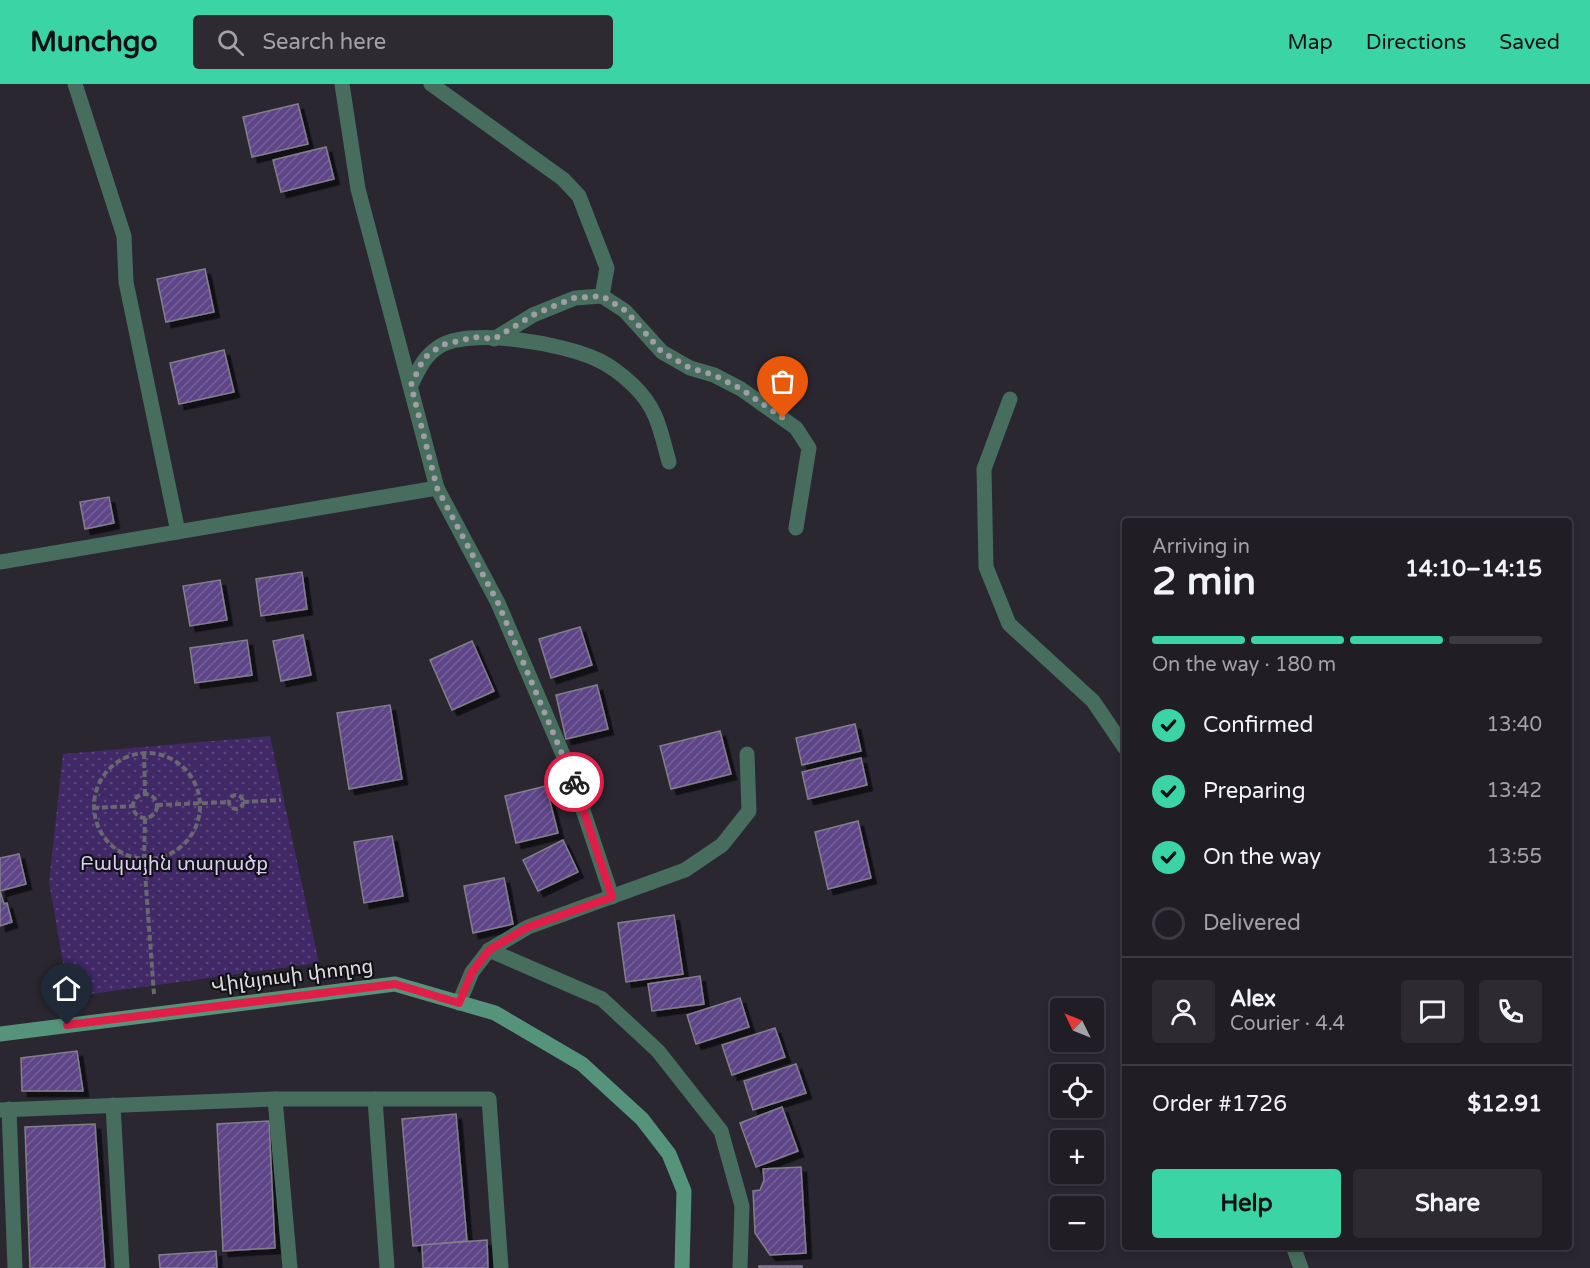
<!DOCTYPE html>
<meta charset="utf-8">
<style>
body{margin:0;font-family:"Varela Round","Noto Sans Armenian",sans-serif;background:#2d2a32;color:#f1f3f6;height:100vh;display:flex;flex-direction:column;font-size:22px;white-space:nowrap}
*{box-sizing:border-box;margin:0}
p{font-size:20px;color:#a2a2a7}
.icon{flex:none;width:33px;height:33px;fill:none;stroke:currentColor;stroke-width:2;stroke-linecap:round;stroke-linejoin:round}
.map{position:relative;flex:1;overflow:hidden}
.sheet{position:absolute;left:1122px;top:434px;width:450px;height:732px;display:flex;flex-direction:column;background:#201d25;border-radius:6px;box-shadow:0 3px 9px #0003,0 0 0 2px #3d3b42}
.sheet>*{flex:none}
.needle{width:39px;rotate:313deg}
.fabs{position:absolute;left:1050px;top:914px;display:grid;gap:12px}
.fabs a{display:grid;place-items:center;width:54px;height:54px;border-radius:6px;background:#201d25;box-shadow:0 3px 9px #0003,0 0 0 2px #3d3b42;font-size:30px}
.pin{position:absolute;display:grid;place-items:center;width:51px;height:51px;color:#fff;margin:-62px -26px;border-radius:50% 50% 50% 0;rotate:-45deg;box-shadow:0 0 6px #0007}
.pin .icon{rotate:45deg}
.courier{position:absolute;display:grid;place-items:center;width:60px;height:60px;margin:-30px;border:4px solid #e11d48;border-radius:50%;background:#fff;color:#222;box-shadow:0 2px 8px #0007}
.overview em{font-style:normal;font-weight:800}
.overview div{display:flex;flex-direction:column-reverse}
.overview{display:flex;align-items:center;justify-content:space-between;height:102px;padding:0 30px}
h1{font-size:39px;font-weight:800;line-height:45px}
.bar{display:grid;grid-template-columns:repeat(4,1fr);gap:9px 6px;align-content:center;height:72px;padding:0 30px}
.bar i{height:8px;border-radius:4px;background:#3d3b42}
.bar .active{background:#3bd4a4}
.bar p{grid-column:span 4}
.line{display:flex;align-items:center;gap:15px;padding:0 30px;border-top:2px solid #3d3b42}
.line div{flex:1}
.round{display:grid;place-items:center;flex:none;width:63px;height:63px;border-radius:6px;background:#2d2a32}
ol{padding:0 30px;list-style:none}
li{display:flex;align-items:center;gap:18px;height:66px}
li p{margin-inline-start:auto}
li .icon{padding:6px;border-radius:50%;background:#3bd4a4;color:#111;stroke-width:4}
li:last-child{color:#a2a2a7}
li i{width:33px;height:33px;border:3px solid #3d3b42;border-radius:50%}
.cta{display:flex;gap:12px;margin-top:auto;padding:12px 30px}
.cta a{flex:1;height:69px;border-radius:6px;background:#3bd4a4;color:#111;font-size:24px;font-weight:800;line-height:69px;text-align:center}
.cta a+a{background:#2d2a32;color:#f1f3f6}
header{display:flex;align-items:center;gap:36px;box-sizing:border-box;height:84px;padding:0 30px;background:#3bd4a4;color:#111}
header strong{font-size:28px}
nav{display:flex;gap:33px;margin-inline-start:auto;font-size:21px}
.search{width:420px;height:54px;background:#2d2a32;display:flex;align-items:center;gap:15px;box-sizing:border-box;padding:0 21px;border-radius:6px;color:#a2a2a7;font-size:22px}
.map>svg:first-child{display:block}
.green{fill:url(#green-dots)}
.building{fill:url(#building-hatch);stroke:#827f8b;stroke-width:1.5;filter:url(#shadow)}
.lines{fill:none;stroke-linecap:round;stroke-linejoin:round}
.path{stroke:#6a676f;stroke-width:4;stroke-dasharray:6 3;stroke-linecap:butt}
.lane{stroke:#476d5e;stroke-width:15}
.secondary{stroke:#55947b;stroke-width:15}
.done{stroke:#a09ea5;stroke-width:6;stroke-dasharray:0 10.8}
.route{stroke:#e11d48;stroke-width:8}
.labels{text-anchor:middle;stroke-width:4.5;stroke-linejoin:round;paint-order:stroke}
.park-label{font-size:20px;fill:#d9cdf6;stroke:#121115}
.street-label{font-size:20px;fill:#e0dee4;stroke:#121115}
</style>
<header>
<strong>Munchgo</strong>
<div class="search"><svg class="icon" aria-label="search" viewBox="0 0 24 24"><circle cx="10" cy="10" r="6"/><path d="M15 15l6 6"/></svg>Search here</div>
<nav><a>Map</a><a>Directions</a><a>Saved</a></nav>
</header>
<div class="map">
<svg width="1590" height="1184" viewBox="0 0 1590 1184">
<defs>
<pattern id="green-dots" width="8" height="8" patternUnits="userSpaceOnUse" patternTransform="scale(1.5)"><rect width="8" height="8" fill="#412867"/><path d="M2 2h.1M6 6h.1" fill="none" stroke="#5c477d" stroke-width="1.8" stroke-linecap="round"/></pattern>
<pattern id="building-hatch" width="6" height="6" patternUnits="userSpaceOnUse" patternTransform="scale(1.5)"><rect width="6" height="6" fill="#5d4488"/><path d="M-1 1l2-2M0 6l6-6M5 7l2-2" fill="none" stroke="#745f99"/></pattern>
<filter id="shadow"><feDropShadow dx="5.5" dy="5.5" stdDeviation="0" flood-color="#0009"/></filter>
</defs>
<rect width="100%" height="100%" fill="#2a2731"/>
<!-- green -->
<path class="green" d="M270,652L319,879L69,913L49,798L63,670Z"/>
<!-- building -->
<g class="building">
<path d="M298,20L308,60L252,73L243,33Z"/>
<path d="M326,63L334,95L281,108L273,76Z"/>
<path d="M205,185L214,228L166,238L157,195Z"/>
<path d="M224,266L234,308L179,320L170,279Z"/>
<path d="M109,413L114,439L85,445L80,418Z"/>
<path d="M302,488L307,525L261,532L256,495Z"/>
<path d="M220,496L227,536L190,542L183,502Z"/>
<path d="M580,543L592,581L551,594L539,555Z"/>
<path d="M303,551L311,591L281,597L273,557Z"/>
<path d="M247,556L252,591L195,599L190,564Z"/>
<path d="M472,557L494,607L452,626L430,576Z"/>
<path d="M597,601L608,645L566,655L556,611Z"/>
<path d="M390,621L402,695L349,705L337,629Z"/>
<path d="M855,640L861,667L802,681L796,654Z"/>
<path d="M720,647L731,690L671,705L660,662Z"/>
<path d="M861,674L867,701L808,715L802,688Z"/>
<path d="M546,702L558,749L516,759L505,712Z"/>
<path d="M858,737L871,794L828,805L815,748Z"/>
<path d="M392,752L403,812L364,819L354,758Z"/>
<path d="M563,756L578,788L538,807L523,776Z"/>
<path d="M19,770L26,800L0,807L4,820L7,819L12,838L0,842V774Z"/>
<path d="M504,794L513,840L473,849L464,802Z"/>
<path d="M674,831L683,890L626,898L618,839Z"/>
<path d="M700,892L704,920L652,927L648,900Z"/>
<path d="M740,914L749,943L696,960L687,931Z"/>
<path d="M775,944L785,973L732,991L722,961Z"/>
<path d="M77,967L83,1007H22L21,974Z"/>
<path d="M796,980L806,1009L753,1026L744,997Z"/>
<path d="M782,1023L798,1067L756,1083L740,1039Z"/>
<path d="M456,1030L467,1157L413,1162L402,1035Z"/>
<path d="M269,1037L275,1164L223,1167L217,1040Z"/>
<path d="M95,1040L105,1184H30L25,1043Z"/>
<path d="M801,1083L806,1169L770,1171L755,1149L753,1107L760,1106L764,1096L763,1085Z"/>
<path d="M487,1156L488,1184H423L422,1161Z"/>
<path d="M216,1167L217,1184H160L159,1171Z"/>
<rect x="759" y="1182" width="43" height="2"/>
</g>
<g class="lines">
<!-- path -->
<g class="path">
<circle cx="147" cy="722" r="53"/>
<path d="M144,669L145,710"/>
<circle cx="145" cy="722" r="12"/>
<circle cx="236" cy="718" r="7"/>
<path d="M243,718L281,716"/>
<path d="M157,721L229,718"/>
<path d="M93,724L134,722"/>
<path d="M145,734L144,776L154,910"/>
</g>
<!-- lane -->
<g class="lane">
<path d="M75,0L124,152L126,198L178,448"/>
<path d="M342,0L358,105L437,404"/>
<path d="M431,0L563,95L579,112L607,184L602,212"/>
<path d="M494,255L533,231L575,214L602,212L625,227L662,268L690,284L714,291L741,305L796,344L809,364L796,444"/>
<path d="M411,301C419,285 424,272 440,262C471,243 564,260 596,275C608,280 624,292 633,301C658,325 660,346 669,378"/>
<path d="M1010,315L984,385L986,483L1009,540L1093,617L1125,664"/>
<path d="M0,478L437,404L498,519L570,687L612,813"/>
<path d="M489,866L602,915L658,967L721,1047L742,1122L740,1184"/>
<path d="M459,919L472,888L489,866L528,843L685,786L722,761L749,727L747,670"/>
<path d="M275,1015L290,1184"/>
<path d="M375,1015L387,1184"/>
<path d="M113,1021L122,1184"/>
<path d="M9,1025L15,1184"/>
<path d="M0,1026L275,1015H489L501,1184"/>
<path d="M1293,1162L1301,1184"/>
</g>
<!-- secondary -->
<path class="secondary" d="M0,950L395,900L495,929L582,980L642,1035L669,1070L684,1107L682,1184"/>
</g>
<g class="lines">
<!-- done -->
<path class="done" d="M574,698L498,519L437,404L411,301L424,274L442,261L475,253L494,255L533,231L554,222L574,214L602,212L626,227L662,268L690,284L714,291L741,305L783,334"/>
<!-- route -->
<path class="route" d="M67,941L395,900L459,919L472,888L489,866L528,843L612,813L574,698"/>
</g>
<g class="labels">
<!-- park labels -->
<g class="park-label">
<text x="174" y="786">Բակային տարածք</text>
</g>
<!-- street labels -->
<g class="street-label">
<text transform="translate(292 891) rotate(-7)" y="7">Վիլնյուսի փողոց</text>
</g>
</g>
</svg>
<div class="fabs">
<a><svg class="needle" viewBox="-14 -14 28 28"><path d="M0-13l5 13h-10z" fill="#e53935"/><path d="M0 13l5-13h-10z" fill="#a2a2a7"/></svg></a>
<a><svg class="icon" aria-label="locate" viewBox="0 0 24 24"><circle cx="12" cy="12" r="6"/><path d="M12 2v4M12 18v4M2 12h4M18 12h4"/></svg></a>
<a>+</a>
<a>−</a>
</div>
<div class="pin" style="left:783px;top:334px;background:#ea580c"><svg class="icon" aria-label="bag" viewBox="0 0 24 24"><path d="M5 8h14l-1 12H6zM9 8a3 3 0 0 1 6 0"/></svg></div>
<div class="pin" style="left:67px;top:941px;background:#1f2937"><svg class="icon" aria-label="home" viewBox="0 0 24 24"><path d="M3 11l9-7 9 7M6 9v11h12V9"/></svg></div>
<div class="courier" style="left:574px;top:698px"><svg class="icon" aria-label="bike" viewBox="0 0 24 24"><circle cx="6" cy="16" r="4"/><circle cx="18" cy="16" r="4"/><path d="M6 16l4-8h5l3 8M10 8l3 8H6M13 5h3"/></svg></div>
<section class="sheet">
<div class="overview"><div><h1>2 min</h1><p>Arriving in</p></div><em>14:10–14:15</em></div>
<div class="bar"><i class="active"></i><i class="active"></i><i class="active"></i><i></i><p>On the way · 180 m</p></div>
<ol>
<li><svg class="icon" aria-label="check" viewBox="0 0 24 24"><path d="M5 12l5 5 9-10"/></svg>Confirmed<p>13:40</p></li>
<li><svg class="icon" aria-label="check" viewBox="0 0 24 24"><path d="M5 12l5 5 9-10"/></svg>Preparing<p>13:42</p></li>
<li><svg class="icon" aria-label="check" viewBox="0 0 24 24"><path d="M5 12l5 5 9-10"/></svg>On the way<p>13:55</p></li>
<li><i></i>Delivered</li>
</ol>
<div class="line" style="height:108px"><a class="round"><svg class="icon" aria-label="person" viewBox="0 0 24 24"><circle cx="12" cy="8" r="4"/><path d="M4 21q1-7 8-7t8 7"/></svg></a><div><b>Alex</b><p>Courier · 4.4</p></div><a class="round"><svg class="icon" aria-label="chat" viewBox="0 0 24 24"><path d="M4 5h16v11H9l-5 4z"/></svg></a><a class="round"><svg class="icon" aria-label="phone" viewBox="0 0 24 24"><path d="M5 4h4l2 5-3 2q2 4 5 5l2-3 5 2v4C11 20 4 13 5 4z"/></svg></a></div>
<div class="line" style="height:78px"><div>Order #1726</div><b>$12.91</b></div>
<div class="cta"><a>Help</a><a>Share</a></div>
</section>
</div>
